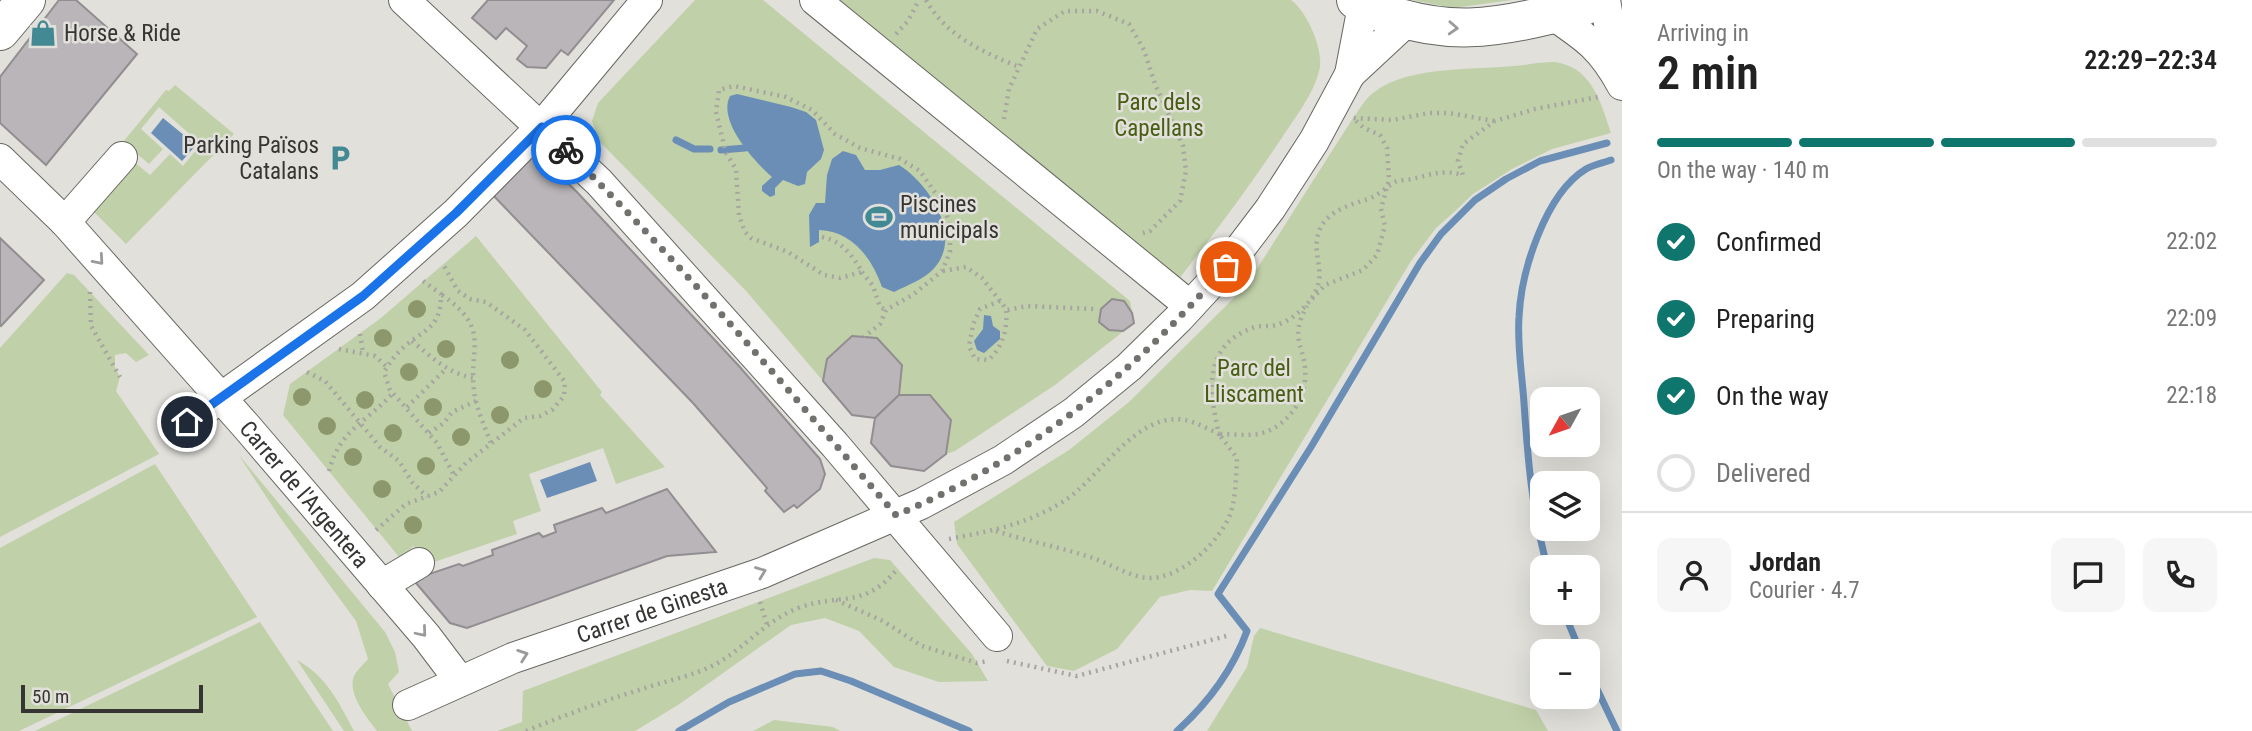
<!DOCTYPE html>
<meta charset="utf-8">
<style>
body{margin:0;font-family:"Roboto Condensed",sans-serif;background:#f6f6f6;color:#222;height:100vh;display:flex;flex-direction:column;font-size:26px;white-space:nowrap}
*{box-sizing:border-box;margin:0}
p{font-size:23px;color:#767676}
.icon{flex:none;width:38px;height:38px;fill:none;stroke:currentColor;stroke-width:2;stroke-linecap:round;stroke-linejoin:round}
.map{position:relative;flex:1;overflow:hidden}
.side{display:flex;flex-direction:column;background:#fff;width:630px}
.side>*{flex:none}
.needle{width:46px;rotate:230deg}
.controls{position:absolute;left:1530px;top:387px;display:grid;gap:14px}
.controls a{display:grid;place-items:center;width:70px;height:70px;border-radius:14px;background:#fff;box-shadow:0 7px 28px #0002;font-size:35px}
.scale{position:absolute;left:21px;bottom:18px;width:182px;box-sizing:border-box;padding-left:7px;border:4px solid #363533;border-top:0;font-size:19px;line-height:24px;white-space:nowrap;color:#363533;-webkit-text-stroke:5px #e1e0db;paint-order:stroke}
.pin{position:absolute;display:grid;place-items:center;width:60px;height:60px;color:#fff;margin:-30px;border:4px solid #fff;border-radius:50%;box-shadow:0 2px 7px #0007}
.courier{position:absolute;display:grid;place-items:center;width:70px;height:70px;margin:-35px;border:5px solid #1a73e8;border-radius:50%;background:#fff;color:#222;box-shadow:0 2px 9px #0007}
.headline em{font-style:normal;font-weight:600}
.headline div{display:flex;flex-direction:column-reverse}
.headline{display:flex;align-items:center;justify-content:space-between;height:119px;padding:0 35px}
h1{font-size:46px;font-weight:600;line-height:52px}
.bar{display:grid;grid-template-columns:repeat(4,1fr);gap:10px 7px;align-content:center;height:84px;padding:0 35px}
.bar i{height:9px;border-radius:5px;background:#e0e0e0}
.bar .active{background:#0f766e}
.bar p{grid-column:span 4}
.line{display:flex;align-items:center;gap:18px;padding:0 35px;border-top:2px solid #e0e0e0}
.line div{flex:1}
.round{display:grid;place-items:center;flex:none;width:74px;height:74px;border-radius:14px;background:#f6f6f6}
ol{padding:0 35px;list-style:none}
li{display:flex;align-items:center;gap:21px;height:77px}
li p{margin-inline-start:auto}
li .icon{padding:7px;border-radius:50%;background:#0f766e;color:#fff;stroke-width:4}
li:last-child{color:#767676}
li i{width:38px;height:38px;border:4px solid #e0e0e0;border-radius:50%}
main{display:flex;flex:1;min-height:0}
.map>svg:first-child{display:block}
.green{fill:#c0d0a8}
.water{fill:#6a8eb6}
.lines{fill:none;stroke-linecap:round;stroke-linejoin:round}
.stream{stroke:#6a8eb6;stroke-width:7}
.building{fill:#b9b5b9;stroke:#918d91;stroke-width:2}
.minor-casing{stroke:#676762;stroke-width:32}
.major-casing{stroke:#676762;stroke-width:40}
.path{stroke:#a6a5a1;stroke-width:4.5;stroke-dasharray:2 5;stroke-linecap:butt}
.minor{stroke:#fff;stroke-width:30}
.major{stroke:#fff;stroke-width:38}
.tree{fill:#8c986b}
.oneway{stroke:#9a9a99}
.done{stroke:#72716e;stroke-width:7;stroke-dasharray:0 12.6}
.route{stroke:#1a73e8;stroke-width:9}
.labels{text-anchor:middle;stroke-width:5;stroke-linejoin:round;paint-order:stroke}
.poi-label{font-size:23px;fill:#363533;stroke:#e1e0db;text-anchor:start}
.park-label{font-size:23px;fill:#475d10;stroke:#e1e0db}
.street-label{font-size:23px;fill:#363533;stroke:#e1e0db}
</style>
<main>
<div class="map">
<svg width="1622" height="731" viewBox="0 0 1622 731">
<rect width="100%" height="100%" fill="#e1e0db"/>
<!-- green -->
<g class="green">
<path d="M695,0H763L1130,301L1134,323L1055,385L955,451L946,454L924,471L891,466L871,443L875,418L852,415L747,292L600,142L592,121L598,103Z"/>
<path d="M831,0H1291C1307,11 1325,52 1319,71C1314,93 1295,118 1283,136C1250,186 1215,232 1179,279Z"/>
<path d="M1412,0H1512L1453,8Z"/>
<path d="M1537,63C1544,63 1553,61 1560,63C1593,70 1602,106 1611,133L1552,149L1512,169L1473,194L1453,213L1436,228L1411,261L1212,591L1190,590L1160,597L1117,649L1074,671L1047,666L957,544L954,522L1069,450L1129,402L1246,286L1353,118C1359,110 1365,99 1373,93C1411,62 1489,72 1537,63Z"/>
<path d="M175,85L234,134L126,244L91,209L133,161L150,175L170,154L183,166L201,144L159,107L141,129L163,149L149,164L123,142L166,90L169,91Z"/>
<path d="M476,236L602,392L600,395L665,467L616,484L603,448L529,474L541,511L513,521L517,534L428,564L414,546L399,557L283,415L290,384L381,318Z"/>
<path d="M67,273L74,275L149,355L136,362L126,353L115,355V367L120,377L116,391L159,454L0,537V348Z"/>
<path d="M238,454L385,632L395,652L399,672L388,684L412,731H377C367,718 347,694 354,676C357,670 364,664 368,659L356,621L279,516Z"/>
<path d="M155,464L257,617L19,731H0V548Z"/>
<path d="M874,558L890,560L972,654L988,681L939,682L894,667L859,631L825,618L791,625L678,705L635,731H497L522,722L523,691Z"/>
<path d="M260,622L333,731H35Z"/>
<path d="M1260,628L1536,710L1548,731H1207L1247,667L1254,636Z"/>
<path d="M297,660C327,677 338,701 354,731H344Z"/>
<path d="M774,720L833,727L840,731H753Z"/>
</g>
<!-- water -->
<g class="water">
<path d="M737,94L791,107L806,112L816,120L824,150L821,159L807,172L805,184L798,186L783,180L775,188V195L770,197L762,191V186L772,177C755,162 717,121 730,96Z"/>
<path d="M163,118L196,145L182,161L151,133Z"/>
<path d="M843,151L856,155L865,170H880L899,165C928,183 962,233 936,266C927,278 908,285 894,292L882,287C872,258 852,231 819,230V242L810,247L809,215L816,203H825L827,175L832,159Z"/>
<path d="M984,315L991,316L993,326L1000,331V339L984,353L977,350L974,341L983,329Z"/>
<path d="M590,462L597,481L547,498L540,480Z"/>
</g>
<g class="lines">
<!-- stream -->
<g class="stream">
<path d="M676,140L694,149H710"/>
<path d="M721,150L745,148"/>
<path d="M1547,567C1532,509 1528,462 1524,403C1522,374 1517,345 1519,317C1521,272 1545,194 1586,169C1593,165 1603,163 1611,160"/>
<path d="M1564,612L1580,651"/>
<path d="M1587,668L1617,731"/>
<path d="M679,731L729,702L795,674L821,671L851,681L969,731"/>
<path d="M1177,731C1207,704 1233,669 1247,631L1218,594L1311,447L1420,263L1441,234L1475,200L1506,179L1540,161L1607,143"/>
</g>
</g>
<!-- building -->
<g class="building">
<path d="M59,0H76L137,54L46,165L0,123V77Z"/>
<path d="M488,0H614L568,55L561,50L546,68L527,67L517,59L527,46L506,28L496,39L472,18Z"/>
<path d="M530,157L541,158L576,191L738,365L820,459L825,474L820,489L797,508L794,505L784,512L765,491L767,488L693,403L490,192Z"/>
<path d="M0,238L44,280L1,326L0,325Z"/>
<path d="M1112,299L1124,301L1132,313L1134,323L1123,331L1109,330L1099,322L1101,309Z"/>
<path d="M852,336L877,338L902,365L899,395L875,418L852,415L823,381L827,359Z"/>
<path d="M899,395H930L951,420L946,454L924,471L891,466L871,443L875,418Z"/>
<path d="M667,489L716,552L667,556L467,628L450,623L416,583L423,576L459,564L463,566L493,555L492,550L539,533L543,537L556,532L554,525L602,508L606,513Z"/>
</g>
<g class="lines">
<defs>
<g id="minor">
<path d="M404,0L599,182L835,445L997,636"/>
<path d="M815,0L1190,306"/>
<path d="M1605,0L1611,35V64"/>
<path d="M1553,15C1587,38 1602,48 1622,85"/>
<path d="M1350,74L1407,21"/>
<path id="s1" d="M0,159L65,222L246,426L426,636L460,681"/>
<path d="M65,222L122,157"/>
<path d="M187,422L363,296L456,213L542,126L647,0"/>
<path d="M382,585L419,563"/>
<path id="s2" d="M408,705L513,658L762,573L921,504L1003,460L1073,413L1129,367L1179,318L1226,267L1270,209L1314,141L1350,74L1363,6"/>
</g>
<g id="major">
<path d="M1356,0C1366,8 1378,11 1390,15C1448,34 1491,29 1549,15C1566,12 1580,10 1594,0"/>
<path d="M0,31L26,0"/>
</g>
</defs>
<!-- minor casing -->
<use href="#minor" class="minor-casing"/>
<!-- major casing -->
<use href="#major" class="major-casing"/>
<!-- path -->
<g class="path">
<path d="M926,0C946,36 983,52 1019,67"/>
<path d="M896,34L908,21L919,0"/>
<path d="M1004,119L1009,89L1037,29L1065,11H1097L1129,24L1144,50L1155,84L1183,146L1186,171L1180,201L1150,231L1143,233"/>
<path d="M822,237C842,241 852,255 862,272L840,278L824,275L788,252L751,238L745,232L739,216L736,169L726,153L716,112L719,90L734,86L786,97L812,110L835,134L860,148L900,159L920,171L936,194L945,210L950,225V252L942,271L914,294L886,310L880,324L864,337"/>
<path d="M943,271L966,267L982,278L1007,310L1027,306L1094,309"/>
<path d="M862,272L873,286L880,307L886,310"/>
<path d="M423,281L441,294C441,328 426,328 405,346C396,354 390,362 384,372L390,390L437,443L454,475"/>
<path d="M90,292L91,326L120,377"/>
<path d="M442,295C494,331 466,349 475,397C478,412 485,428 491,443"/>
<path d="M1312,299L1325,285L1363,270L1377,255L1385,226L1381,209L1389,179L1387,148L1380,135L1364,128L1353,118L1393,120L1429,113H1449L1494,121"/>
<path d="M1000,301L980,309L973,325L969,346L975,359L988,360C1003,348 1008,327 1006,309"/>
<path d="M360,334L363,352"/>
<path d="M412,341C431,357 449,374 474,378"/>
<path d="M339,349L375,356L387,367"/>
<path d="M307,372L325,381L380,447L399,461L412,482L427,497"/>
<path d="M407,407L447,368"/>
<path d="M429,433L444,423L452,412L476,401"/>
<path d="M329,471C340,429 367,422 393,393"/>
<path d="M376,530L406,504L439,492L466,463L524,418L540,416L552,410L564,396L565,382L525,330L486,302L470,299L458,291L443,264"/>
<path d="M996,531C1027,541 1059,547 1090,557C1110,563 1130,578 1151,578C1183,577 1221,541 1231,512C1236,495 1236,476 1237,458L1219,434C1231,434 1246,436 1258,434C1282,430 1304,404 1305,380C1308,347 1287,342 1307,306"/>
<path d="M949,539C991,531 1028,524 1064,501C1100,478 1136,411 1185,420C1196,422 1208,429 1219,434C1209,391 1202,345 1255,327C1262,325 1269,327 1276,325C1288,322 1299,313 1307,304C1333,275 1308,256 1320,229C1329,210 1350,205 1368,199C1379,195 1386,187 1395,182C1399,180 1406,180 1411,179C1432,175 1440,169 1463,175L1458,161L1463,144L1495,121L1535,109L1598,97"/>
<path d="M836,600L883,621L922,646L977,663L988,661"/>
<path d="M760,602L767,624"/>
<path d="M1007,661L1077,676L1230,635"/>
<path d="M526,731C565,715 603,701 642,689C665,681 693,676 714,665C744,649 765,621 798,608C842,592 864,610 898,568"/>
</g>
<!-- minor -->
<use href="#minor" class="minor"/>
<!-- major -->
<use href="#major" class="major"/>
</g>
<!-- trees -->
<g class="tree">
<circle cx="417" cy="309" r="9"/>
<circle cx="383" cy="338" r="9"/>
<circle cx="446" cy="349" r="9"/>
<circle cx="510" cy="360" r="9"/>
<circle cx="409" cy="372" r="9"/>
<circle cx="543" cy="389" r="9"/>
<circle cx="302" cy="397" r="9"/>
<circle cx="365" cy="400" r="9"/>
<circle cx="433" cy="407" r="9"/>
<circle cx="500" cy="415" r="9"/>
<circle cx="327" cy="426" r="9"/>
<circle cx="393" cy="433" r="9"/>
<circle cx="461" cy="437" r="9"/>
<circle cx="353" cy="457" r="9"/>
<circle cx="426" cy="466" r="9"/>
<circle cx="382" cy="489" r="9"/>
<circle cx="413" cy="525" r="9"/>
</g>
<!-- one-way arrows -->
<defs><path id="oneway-chevron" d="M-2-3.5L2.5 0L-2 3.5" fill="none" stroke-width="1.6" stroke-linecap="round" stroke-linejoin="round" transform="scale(1.75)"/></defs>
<g class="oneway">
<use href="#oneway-chevron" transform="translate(1453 28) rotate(3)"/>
<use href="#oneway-chevron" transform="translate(99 260) rotate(49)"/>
<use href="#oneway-chevron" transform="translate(761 572) rotate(-21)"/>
<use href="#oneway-chevron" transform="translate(422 632) rotate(50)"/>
<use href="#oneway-chevron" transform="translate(523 655) rotate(-19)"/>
</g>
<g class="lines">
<!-- done -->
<path class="done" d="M566,150C683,265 789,391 896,515C981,480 1061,427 1129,366C1164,335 1195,301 1226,267"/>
<!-- route -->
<path class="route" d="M187,422L363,296L456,213L542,127L566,150"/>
</g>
<!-- icons -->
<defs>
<symbol id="shop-bare" viewBox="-9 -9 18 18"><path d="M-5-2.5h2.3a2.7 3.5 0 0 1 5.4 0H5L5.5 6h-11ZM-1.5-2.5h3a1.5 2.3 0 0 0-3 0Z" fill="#438994" stroke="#e1e0db" stroke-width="2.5" paint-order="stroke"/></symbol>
<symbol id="parking-bare" viewBox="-9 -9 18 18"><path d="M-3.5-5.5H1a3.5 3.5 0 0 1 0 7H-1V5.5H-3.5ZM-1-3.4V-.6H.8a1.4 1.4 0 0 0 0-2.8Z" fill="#438994" stroke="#e1e0db" stroke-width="2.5" paint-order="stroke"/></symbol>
<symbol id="stadium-bare" viewBox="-9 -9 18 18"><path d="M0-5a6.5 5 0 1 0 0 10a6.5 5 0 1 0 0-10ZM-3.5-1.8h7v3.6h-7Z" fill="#438994" stroke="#e1e0db" stroke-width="2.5" paint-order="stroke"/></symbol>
</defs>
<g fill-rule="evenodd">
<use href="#shop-bare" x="24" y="14" width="38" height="38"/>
<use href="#parking-bare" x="321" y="139" width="38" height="38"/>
<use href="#stadium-bare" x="860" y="198" width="38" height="38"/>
</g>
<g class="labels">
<!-- poi labels -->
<g class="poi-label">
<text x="64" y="41">Horse &amp; Ride</text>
<text x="319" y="153" text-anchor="end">Parking Països<tspan x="319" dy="26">Catalans</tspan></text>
<text x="900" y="212">Piscines<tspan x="900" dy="26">municipals</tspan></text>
</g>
<!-- park labels -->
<g class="park-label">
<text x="1159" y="110">Parc dels<tspan x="1159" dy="26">Capellans</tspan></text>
<text x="1254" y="376">Parc del<tspan x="1254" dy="26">Lliscament</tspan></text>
</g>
<!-- street labels -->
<g class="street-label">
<text dy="8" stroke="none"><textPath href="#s1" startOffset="453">Carrer de l'Argentera</textPath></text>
<text dy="8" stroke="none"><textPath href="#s2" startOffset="262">Carrer de Ginesta</textPath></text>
</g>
</g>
</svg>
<div class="controls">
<a><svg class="needle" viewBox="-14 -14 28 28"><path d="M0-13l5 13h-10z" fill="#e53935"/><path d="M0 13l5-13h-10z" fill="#767676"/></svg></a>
<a><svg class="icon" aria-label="layers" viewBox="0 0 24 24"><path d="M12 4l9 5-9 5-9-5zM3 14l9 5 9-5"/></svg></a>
<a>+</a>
<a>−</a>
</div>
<div class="scale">50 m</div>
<div class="pin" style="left:1226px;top:267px;background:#ea580c"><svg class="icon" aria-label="bag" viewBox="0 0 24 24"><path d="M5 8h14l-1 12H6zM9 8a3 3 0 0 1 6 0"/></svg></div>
<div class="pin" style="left:187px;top:422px;background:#1f2937"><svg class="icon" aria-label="home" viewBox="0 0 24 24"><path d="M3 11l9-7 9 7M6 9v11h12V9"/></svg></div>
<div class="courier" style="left:566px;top:150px"><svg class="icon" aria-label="bike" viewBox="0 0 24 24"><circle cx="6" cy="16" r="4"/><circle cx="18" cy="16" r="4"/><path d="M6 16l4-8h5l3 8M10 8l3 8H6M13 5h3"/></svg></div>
</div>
<section class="side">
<div class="headline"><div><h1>2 min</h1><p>Arriving in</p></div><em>22:29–22:34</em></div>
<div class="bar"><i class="active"></i><i class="active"></i><i class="active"></i><i></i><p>On the way · 140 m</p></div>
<ol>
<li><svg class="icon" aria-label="check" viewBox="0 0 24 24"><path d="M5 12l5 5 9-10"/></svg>Confirmed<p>22:02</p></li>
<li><svg class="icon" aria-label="check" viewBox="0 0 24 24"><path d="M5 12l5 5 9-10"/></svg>Preparing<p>22:09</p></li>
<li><svg class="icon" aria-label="check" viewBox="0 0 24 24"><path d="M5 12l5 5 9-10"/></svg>On the way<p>22:18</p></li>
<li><i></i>Delivered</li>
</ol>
<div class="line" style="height:126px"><a class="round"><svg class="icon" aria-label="person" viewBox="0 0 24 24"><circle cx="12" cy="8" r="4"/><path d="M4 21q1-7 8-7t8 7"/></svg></a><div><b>Jordan</b><p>Courier · 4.7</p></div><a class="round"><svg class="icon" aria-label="chat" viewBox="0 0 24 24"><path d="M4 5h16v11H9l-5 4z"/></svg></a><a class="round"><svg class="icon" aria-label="phone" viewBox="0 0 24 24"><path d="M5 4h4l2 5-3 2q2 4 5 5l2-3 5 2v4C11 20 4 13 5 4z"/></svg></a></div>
</section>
</main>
